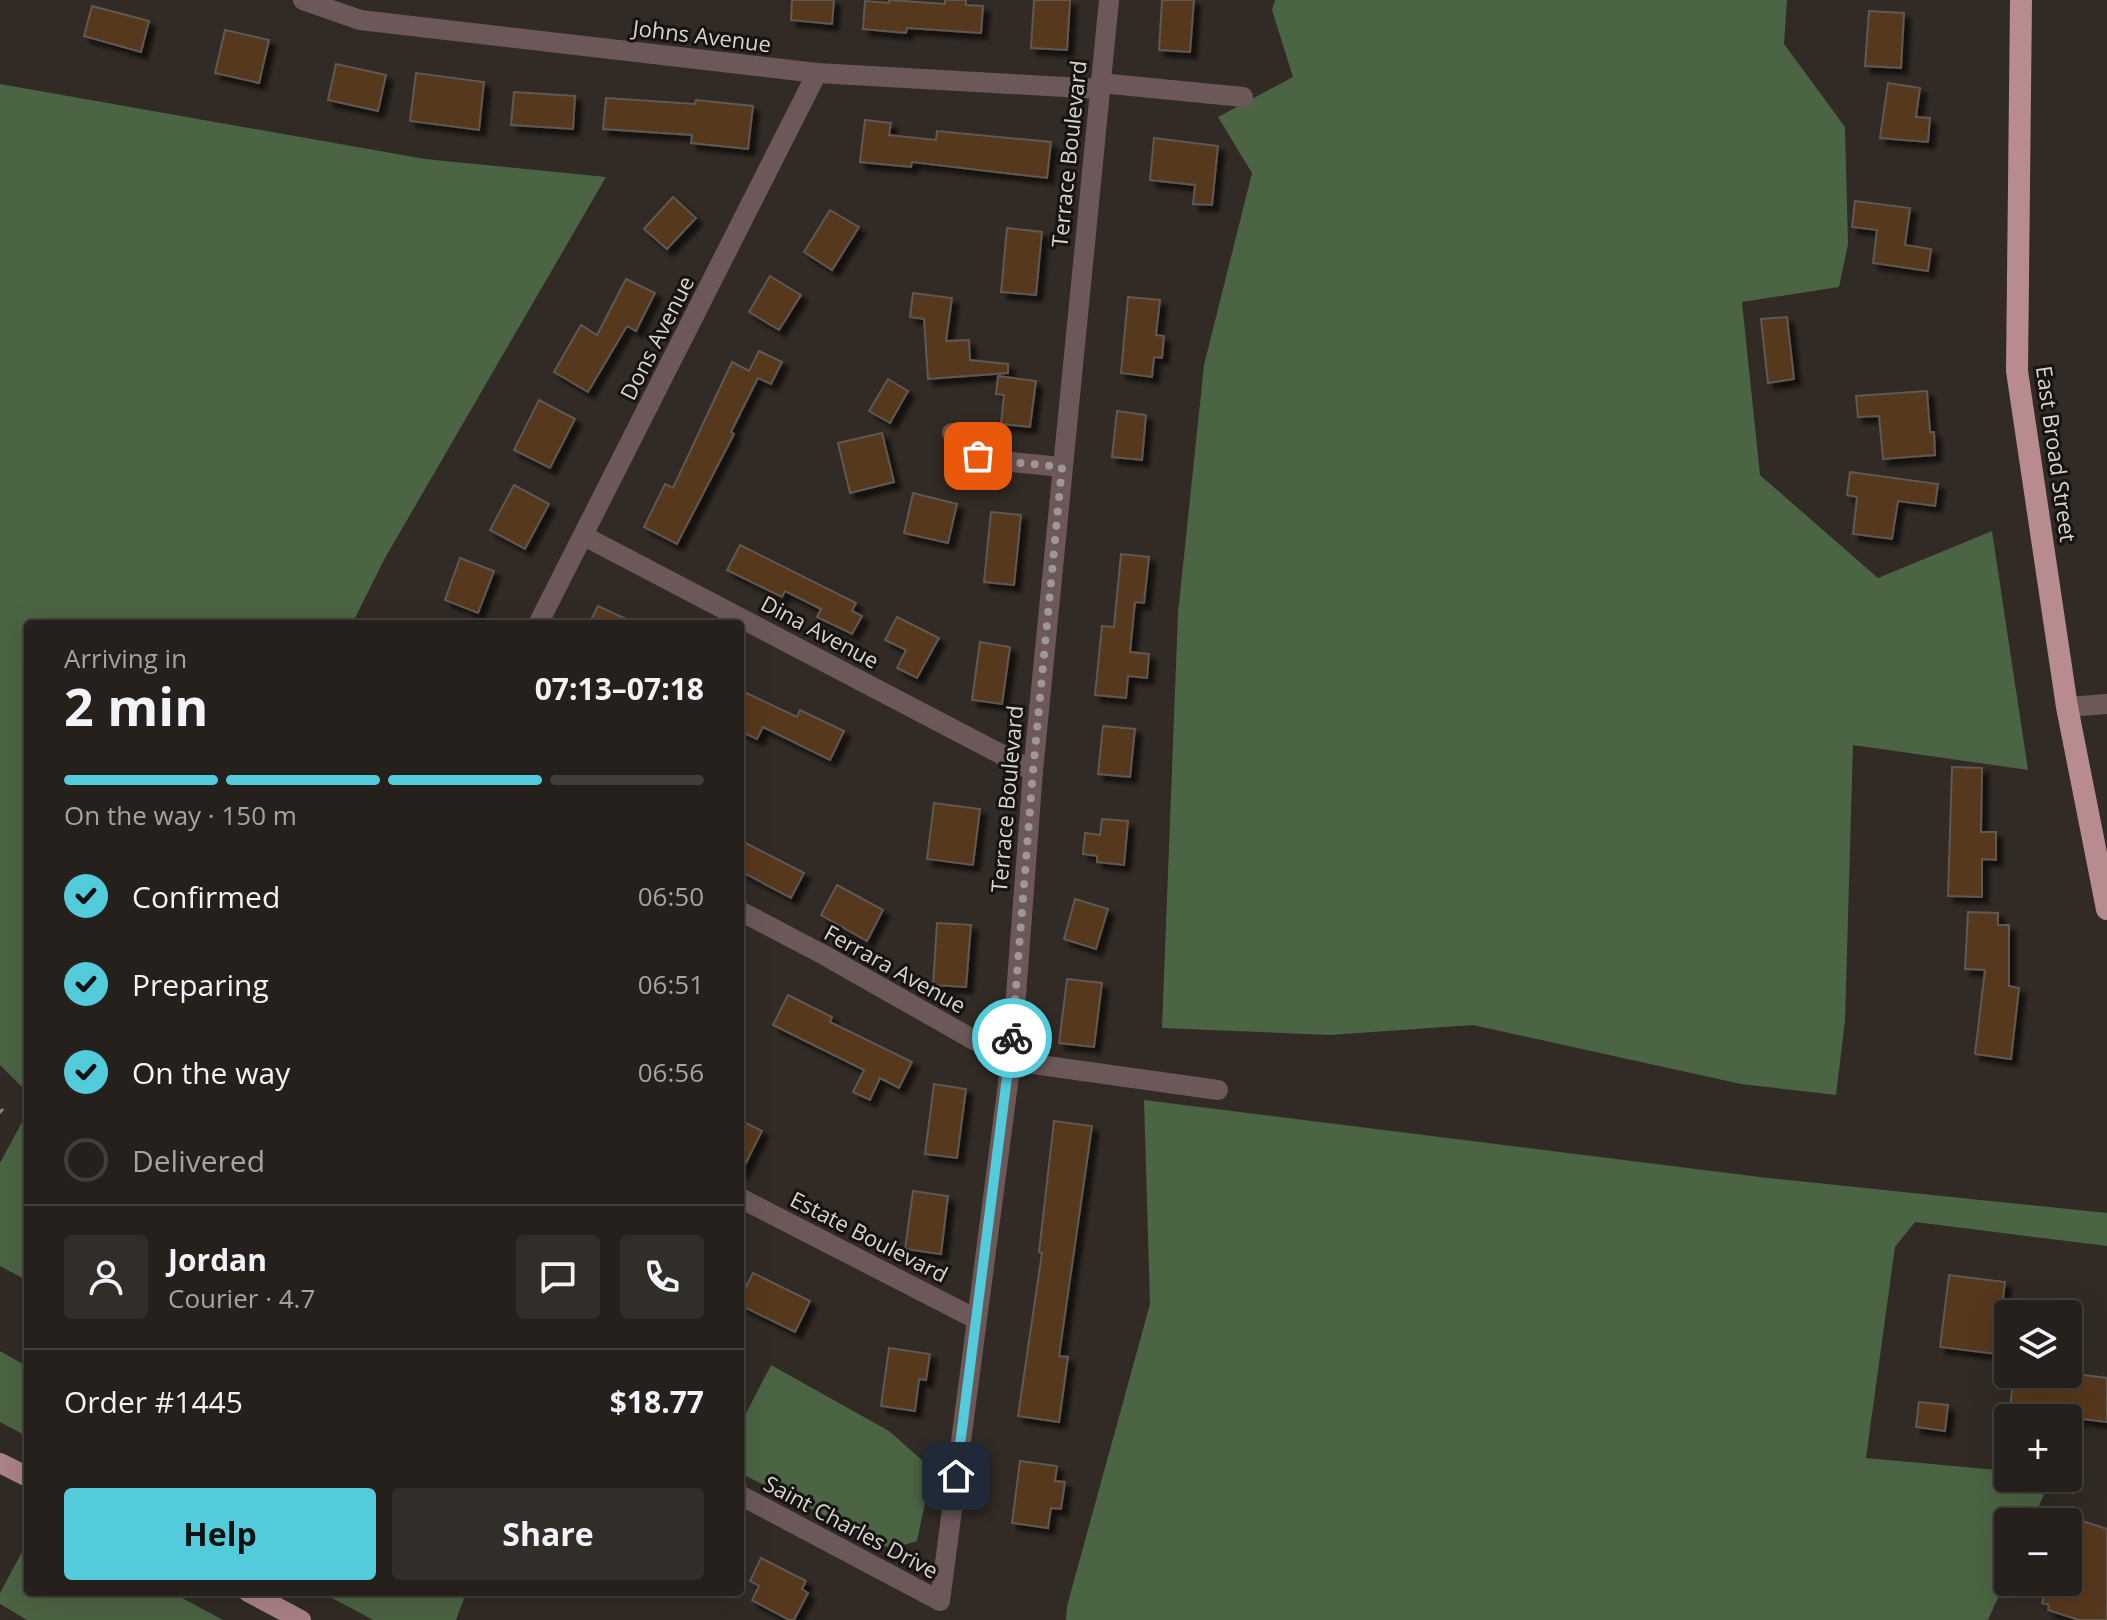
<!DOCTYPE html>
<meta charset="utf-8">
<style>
body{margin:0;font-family:"Open Sans",sans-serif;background:#312d29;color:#f1f3f6;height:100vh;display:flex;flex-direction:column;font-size:30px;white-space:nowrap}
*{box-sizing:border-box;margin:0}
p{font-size:26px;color:#a3a3a3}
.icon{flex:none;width:44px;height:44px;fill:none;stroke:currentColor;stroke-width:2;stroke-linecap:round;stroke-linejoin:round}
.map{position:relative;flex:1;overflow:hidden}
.panel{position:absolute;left:24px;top:620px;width:720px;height:976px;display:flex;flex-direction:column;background:#25201c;border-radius:8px;box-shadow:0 8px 32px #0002,0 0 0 2px #423e3b}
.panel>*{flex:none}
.fabs{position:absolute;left:1994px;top:1300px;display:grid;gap:16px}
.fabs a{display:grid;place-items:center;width:88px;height:88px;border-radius:8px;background:#25201c;box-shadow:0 8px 32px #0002,0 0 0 2px #423e3b;font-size:40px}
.pin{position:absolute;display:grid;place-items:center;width:68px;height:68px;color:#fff;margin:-34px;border-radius:16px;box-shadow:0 4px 12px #0006}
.courier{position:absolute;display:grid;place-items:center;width:80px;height:80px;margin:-40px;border:6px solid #53cbda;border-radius:50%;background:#fff;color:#222;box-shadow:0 2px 10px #0007}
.headline em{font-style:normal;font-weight:700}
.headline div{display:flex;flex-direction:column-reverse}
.headline{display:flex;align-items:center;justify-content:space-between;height:136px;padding:0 40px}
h1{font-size:52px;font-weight:700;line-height:60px}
.bar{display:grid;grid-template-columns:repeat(4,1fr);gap:12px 8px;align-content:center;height:96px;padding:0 40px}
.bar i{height:10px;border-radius:6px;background:#423e3b}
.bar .active{background:#53cbda}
.bar p{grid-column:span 4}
.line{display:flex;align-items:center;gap:20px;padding:0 40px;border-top:2px solid #423e3b}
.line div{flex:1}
.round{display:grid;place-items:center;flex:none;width:84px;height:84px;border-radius:8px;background:#312d29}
ol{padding:0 40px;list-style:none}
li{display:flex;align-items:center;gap:24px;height:88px}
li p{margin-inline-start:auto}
li .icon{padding:8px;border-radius:50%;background:#53cbda;color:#111;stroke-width:4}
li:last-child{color:#a3a3a3}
li i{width:44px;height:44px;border:4px solid #423e3b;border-radius:50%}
.button{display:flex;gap:16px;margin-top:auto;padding:16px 40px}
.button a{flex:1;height:92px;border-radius:8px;background:#53cbda;color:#111;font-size:32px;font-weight:700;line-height:92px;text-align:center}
.button a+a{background:#312d29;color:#f1f3f6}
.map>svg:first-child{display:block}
.forest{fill:#4b6443}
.building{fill:#57371e;stroke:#5f5852;stroke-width:2;filter:url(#shadow)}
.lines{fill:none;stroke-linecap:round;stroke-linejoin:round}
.minor{stroke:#6c5859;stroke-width:20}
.primary{stroke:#ac8386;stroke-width:20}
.trunk{stroke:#b88c8f;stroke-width:22}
.rail{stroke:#8a8581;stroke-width:6;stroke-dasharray:10 10;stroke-linecap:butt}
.done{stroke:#9e9895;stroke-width:8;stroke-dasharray:0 14.4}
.route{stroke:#53cbda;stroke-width:10}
.labels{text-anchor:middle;stroke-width:6;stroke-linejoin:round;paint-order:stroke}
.street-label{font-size:22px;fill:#d8d4d1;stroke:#161311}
</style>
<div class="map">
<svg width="2107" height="1620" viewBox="0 0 2107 1620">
<defs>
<filter id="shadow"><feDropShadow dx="6" dy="6" stdDeviation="2" flood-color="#0009"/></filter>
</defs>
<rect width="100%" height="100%" fill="#312a25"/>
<!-- forest -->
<g class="forest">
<path d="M1275,0H1787L1784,44L1845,127L1848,244L1839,287L1742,302L1760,475L1878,578L1992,531L2028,770L1853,745L1845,1021L1836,1095L1741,1084L1473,1025L1330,1035L1162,1028L1178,613L1204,365L1252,173L1218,117L1293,77L1272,10Z"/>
<path d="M0,84L425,159L606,177L385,558L352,624H28V1093L0,1065Z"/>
<path d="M1144,1100L1768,1178L2107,1213V1246L1915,1222L1895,1247L1866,1458L2008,1471V1478H2051L2032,1522H2008V1575L1988,1620H1066L1067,1606L1150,1304Z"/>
<path d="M28,1111V1281L0,1266V1163Z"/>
<path d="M0,1351L28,1367V1437L0,1422Z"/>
<path d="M771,1365L889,1431L932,1469L917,1541L891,1549L740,1473V1425Z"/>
<path d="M28,1541V1592H171L223,1620H27L0,1604V1593Z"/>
<path d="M321,1592H458L465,1596L456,1620H373Z"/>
</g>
<!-- building -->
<g class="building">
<path d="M792,0H834L832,24L791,20Z"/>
<path d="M889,0L945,4V0H966V5L983,6L981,33L907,28L906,33L863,29L865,1L889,3Z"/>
<path d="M1034,0H1070L1067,50L1031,48Z"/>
<path d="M1162,0H1194L1190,52L1159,50Z"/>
<path d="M92,6L149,21L141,52L84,36Z"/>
<path d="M1869,11L1904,13L1901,68L1865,66Z"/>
<path d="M225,30L269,40L259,83L215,73Z"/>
<path d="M336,64L386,75L378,111L328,100Z"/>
<path d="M416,73L484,82L479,130L410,121Z"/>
<path d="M1888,83L1920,88L1916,117L1930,118L1928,142L1880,138Z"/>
<path d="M514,92L575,96L573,129L511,125Z"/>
<path d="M606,98L695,104L696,100L753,106L748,149L691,143L692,135L603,129Z"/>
<path d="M865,120L891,123L889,135L936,140L937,131L1051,142L1047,178L912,162L911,167L860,162Z"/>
<path d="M1154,138L1218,146L1212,205L1193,204L1195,185L1150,180Z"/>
<path d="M673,197L696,218L667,249L644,229Z"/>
<path d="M1855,201L1910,208L1905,245L1931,249L1928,271L1873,263L1877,230L1852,227Z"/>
<path d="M830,210L859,227L832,270L804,252Z"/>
<path d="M1007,228L1042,232L1036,295L1001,292Z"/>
<path d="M770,276L801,295L779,330L749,312Z"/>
<path d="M626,279L655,293L636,331L627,326L588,392L554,372L581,325L597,335Z"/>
<path d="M913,293L952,298L946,341L969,340L970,360L1008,364V373L928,379L924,319L910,317Z"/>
<path d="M1128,297L1160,300L1156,335L1164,336L1162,358L1154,357L1152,377L1121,373Z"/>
<path d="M1787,317L1794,379L1768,383L1761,319Z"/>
<path d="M759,351L782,362L771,384L758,378L731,432L734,434L677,544L644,527L665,484L673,488L732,362L749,371Z"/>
<path d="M998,376L1036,381L1030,427L1001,424L1004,395L996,394Z"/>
<path d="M888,379L908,391L890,423L869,411Z"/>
<path d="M1927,391L1930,432H1934L1935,455L1883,459L1879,416L1858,417L1856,396Z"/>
<path d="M539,400L575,419L550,468L514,450Z"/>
<path d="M1117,411L1146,415L1142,460L1112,457Z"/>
<path d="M882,433L894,482L850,493L838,443Z"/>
<path d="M1850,472L1938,484L1935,506L1898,501L1892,539L1853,534L1857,497L1847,495Z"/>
<path d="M514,485L549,504L525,549L490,530Z"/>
<path d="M913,493L957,504L948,543L904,533Z"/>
<path d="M991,512L1021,515L1014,585L984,582Z"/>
<path d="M740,545L856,603L852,611L862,616L852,634L817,617L821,609L785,591L782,597L727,570Z"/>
<path d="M1121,554L1149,557L1144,603L1135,602L1130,652L1149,654L1147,678L1128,676L1126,698L1095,695L1102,626L1114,627Z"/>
<path d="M460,558L494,571L478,613L445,600Z"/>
<path d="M598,606L637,624H589Z"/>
<path d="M897,617L939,638L917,678L897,668L906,650L885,640Z"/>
<path d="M980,642L1010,647L1002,704L972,700Z"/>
<path d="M740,690L797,717L800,710L844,731L830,760L763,727L757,739L740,731Z"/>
<path d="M1103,726L1135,729L1130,777L1098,774Z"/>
<path d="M1952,767L1982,768L1981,832H1996V860L1982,859V897L1948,896Z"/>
<path d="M934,803L980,809L973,865L927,859Z"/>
<path d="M1102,819L1128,821L1124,865L1097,862V856L1083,854L1085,833L1100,835Z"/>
<path d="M740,840L804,873L791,898L740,871Z"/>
<path d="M837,885L883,910L867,941L821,915Z"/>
<path d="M1075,899L1108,909L1096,949L1064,939Z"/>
<path d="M1968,912L1998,913V925H2009V986L2019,988L2011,1059L1975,1054L1985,970L1965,969Z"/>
<path d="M937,923L971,925L966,987L933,985Z"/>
<path d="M1067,979L1102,983L1094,1047L1059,1043Z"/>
<path d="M788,995L832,1017L830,1022L912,1062L899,1088L880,1078L870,1100L853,1092L864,1070L773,1025Z"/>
<path d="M934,1084L966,1089L957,1158L925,1154Z"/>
<path d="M740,1120L762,1131L740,1175Z"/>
<path d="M1054,1121L1092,1126L1059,1356L1068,1357L1059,1422L1018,1416L1042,1253L1039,1252Z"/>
<path d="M913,1191L948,1196L941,1254L905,1249Z"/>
<path d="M753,1273L810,1301L795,1332L740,1305V1299Z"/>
<path d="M1949,1275L2005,1282L1996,1354L1940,1347Z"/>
<path d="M889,1348L930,1354L926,1380L919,1379L915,1411L881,1406Z"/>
<path d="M2068,1373L2107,1378V1422L2010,1410L2013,1380L2047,1384L2049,1374Z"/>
<path d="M1919,1402L1948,1405L1945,1431L1916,1427Z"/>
<path d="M1020,1461L1057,1466L1055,1481L1065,1482L1061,1509L1051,1508L1048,1528L1012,1523Z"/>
<path d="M2076,1519L2107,1529V1620H2079L2048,1610L2049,1605L2042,1603L2049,1582H2068V1546Z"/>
<path d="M761,1558L806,1581L802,1589L808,1593L794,1620H789L752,1600L759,1586L750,1581Z"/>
</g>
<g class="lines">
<!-- minor -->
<g class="minor">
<path d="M303,0L360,20L817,73L1100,89"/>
<path d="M1100,83L1243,97"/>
<path d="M952,433L978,456L991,460L1062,467"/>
<path d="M584,536L1033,771"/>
<path d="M538,624L817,73"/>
<path d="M2067,707L2107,704"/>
<path d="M740,911L824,955L1011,1061L1218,1090"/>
<path d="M740,1198L976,1319"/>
<path d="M740,1495L940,1601L1011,1061L1033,771L1109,0"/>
</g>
<!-- primary -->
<g class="primary">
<path d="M0,1463L28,1477"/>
<path d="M248,1592L301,1620"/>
</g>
<!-- trunk -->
<path class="trunk" d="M2021,0L2017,371L2067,707L2107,909"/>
<!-- rail -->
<path class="rail" d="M0,1110L2,1112"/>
</g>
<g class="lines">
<!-- done -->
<path class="done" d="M978,456L991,460L1062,467L1033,771L1012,1038"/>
<!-- route -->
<path class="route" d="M956,1476L1012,1038"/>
</g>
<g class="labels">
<!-- street labels -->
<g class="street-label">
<text transform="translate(702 36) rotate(7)" y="8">Johns Avenue</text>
<text transform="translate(1069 154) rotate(-84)" y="8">Terrace Boulevard</text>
<text transform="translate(657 338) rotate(-63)" y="8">Dons Avenue</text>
<text transform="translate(2056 454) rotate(82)" y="8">East Broad Street</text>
<text transform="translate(820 632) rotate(28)" y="8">Dina Avenue</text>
<text transform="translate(1007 799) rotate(-85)" y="8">Terrace Boulevard</text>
<text transform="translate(895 969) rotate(29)" y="8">Ferrara Avenue</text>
<text transform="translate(869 1237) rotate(27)" y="8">Estate Boulevard</text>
<text transform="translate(851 1527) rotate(28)" y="8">Saint Charles Drive</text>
</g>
</g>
</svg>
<div class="fabs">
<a><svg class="icon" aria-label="layers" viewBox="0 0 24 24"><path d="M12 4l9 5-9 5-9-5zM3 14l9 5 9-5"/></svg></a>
<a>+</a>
<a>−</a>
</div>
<div class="pin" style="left:978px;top:456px;background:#ea580c"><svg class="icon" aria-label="bag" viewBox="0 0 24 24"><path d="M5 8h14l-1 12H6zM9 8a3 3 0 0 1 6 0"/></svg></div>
<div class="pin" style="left:956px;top:1476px;background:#1f2937"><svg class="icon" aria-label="home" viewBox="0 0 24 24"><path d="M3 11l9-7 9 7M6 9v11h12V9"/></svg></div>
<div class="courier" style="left:1012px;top:1038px"><svg class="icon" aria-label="bike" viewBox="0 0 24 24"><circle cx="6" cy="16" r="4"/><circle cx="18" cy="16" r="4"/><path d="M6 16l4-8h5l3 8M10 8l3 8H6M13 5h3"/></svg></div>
<section class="panel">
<div class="headline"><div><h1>2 min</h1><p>Arriving in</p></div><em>07:13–07:18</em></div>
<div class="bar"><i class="active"></i><i class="active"></i><i class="active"></i><i></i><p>On the way · 150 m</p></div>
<ol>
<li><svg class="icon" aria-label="check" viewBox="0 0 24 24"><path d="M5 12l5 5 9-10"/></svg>Confirmed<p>06:50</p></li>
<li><svg class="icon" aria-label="check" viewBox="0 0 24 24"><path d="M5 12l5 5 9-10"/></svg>Preparing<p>06:51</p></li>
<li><svg class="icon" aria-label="check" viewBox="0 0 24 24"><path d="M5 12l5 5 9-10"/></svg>On the way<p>06:56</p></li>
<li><i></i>Delivered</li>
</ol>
<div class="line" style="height:144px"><a class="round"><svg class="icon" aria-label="person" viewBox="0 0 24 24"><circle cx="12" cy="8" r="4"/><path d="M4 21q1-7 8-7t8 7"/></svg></a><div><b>Jordan</b><p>Courier · 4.7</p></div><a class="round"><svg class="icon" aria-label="chat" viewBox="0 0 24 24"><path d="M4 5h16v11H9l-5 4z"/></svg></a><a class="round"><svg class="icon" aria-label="phone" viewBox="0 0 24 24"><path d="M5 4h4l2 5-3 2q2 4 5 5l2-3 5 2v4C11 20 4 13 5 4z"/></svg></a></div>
<div class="line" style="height:104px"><div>Order #1445</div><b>$18.77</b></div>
<div class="button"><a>Help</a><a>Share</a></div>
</section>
</div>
